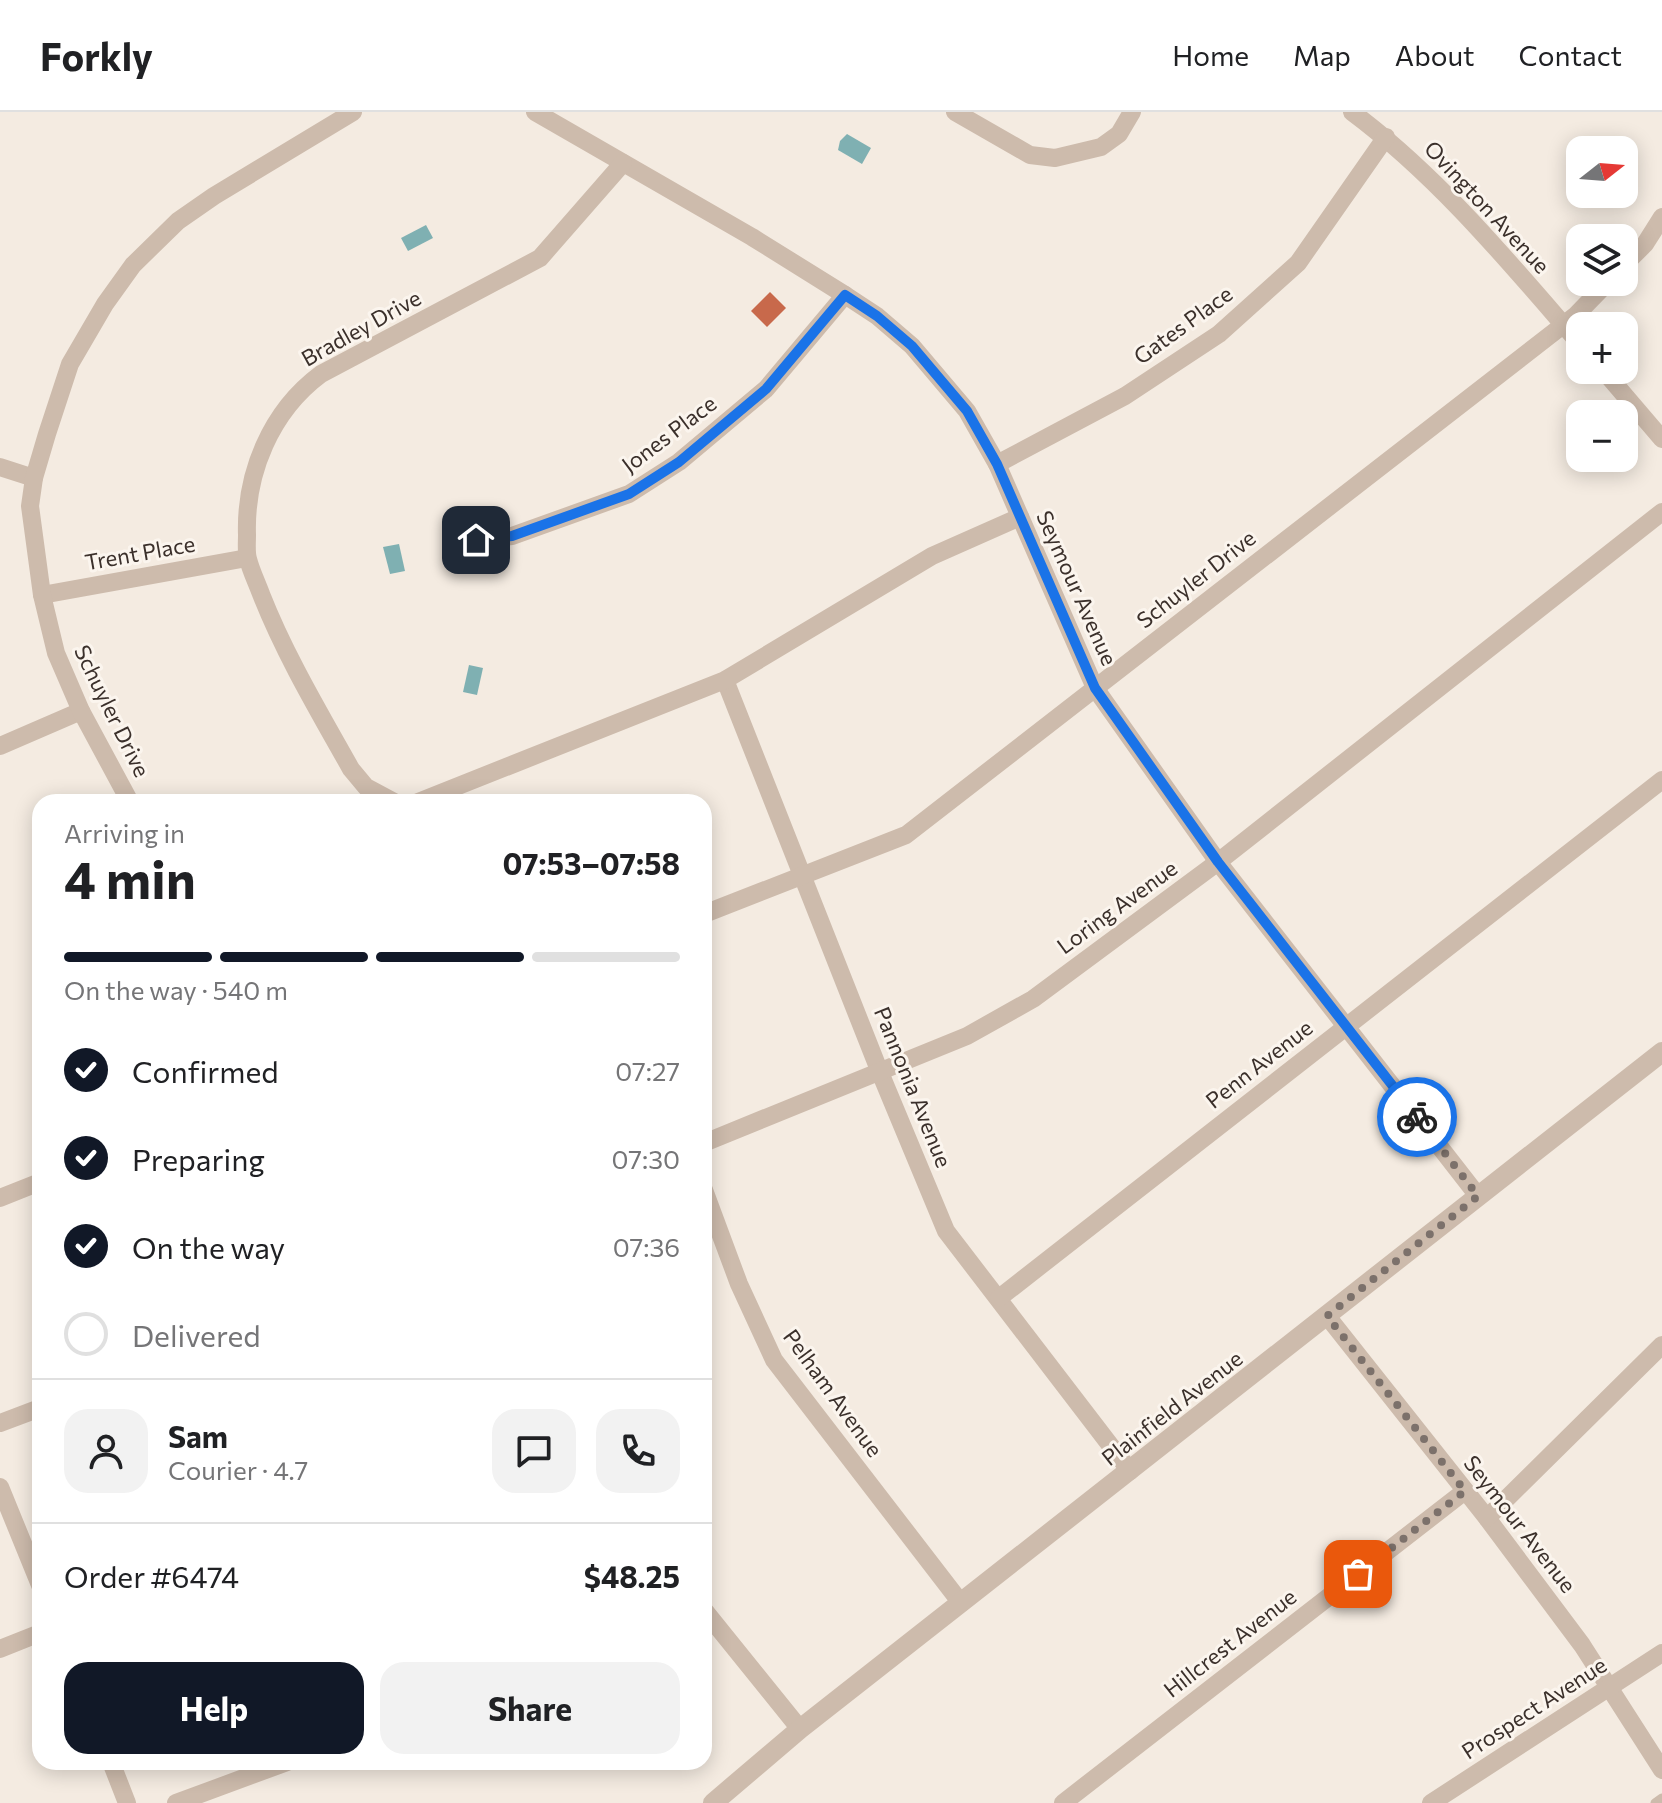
<!DOCTYPE html>
<meta charset="utf-8">
<style>
body{margin:0;font-family:Commissioner,sans-serif;background:#f2f2f2;color:#202124;height:100vh;display:flex;flex-direction:column;font-size:30px;white-space:nowrap}
*{box-sizing:border-box;margin:0}
p{font-size:26px;color:#757577}
.icon{flex:none;width:44px;height:44px;fill:none;stroke:currentColor;stroke-width:2;stroke-linecap:round;stroke-linejoin:round}
.map{position:relative;flex:1;overflow:hidden}
.details{position:absolute;left:32px;top:682px;width:680px;height:976px;display:flex;flex-direction:column;background:#fff;border-radius:24px;box-shadow:0 4px 20px #0003}
.details>*{flex:none}
.needle{width:52px;rotate:73deg}
.controls{position:absolute;left:1566px;top:24px;display:grid;gap:16px}
.controls a{display:grid;place-items:center;width:72px;height:72px;border-radius:16px;background:#fff;box-shadow:0 4px 20px #0003;font-size:40px}
.pin{position:absolute;display:grid;place-items:center;width:68px;height:68px;color:#fff;margin:-34px;border-radius:16px;box-shadow:0 4px 12px #0006}
.courier{position:absolute;display:grid;place-items:center;width:80px;height:80px;margin:-40px;border:6px solid #1a73e8;border-radius:50%;background:#fff;color:#222;box-shadow:0 2px 10px #0007}
.head em{font-style:normal;font-weight:700}
.head div{display:flex;flex-direction:column-reverse}
.head{display:flex;align-items:center;justify-content:space-between;height:136px;padding:0 32px}
h1{font-size:52px;font-weight:700;line-height:60px}
.bar{display:grid;grid-template-columns:repeat(4,1fr);gap:12px 8px;align-content:center;height:96px;padding:0 32px}
.bar i{height:10px;border-radius:6px;background:#e0e0e0}
.bar .selected{background:#111827}
.bar p{grid-column:span 4}
.line{display:flex;align-items:center;gap:20px;padding:0 32px;border-top:2px solid #e0e0e0}
.line div{flex:1}
.round{display:grid;place-items:center;flex:none;width:84px;height:84px;border-radius:24px;background:#f2f2f2}
ol{padding:0 32px;list-style:none}
li{display:flex;align-items:center;gap:24px;height:88px}
li p{margin-inline-start:auto}
li .icon{padding:8px;border-radius:50%;background:#111827;color:#fff;stroke-width:4}
li:last-child{color:#757577}
li i{width:44px;height:44px;border:4px solid #e0e0e0;border-radius:50%}
.action{display:flex;gap:16px;margin-top:auto;padding:16px 32px}
.action a{flex:1;height:92px;border-radius:24px;background:#111827;color:#fff;font-size:32px;font-weight:700;line-height:92px;text-align:center}
.action a+a{background:#f2f2f2;color:#202124}
header{display:flex;align-items:center;gap:48px;box-sizing:border-box;height:112px;padding:0 40px;background:#fff;border-bottom:2px solid #e0e0e0}
header strong{font-size:38px}
nav{display:flex;gap:44px;margin-inline-start:auto;font-size:28px}
.map>svg:first-child{display:block}
.water{fill:#7fb0b2}
.building{fill:#c8694b}
.lines{fill:none;stroke-linecap:round;stroke-linejoin:round}
.service{stroke:#cdbbac;stroke-width:9}
.minor{stroke:#cdbbac;stroke-width:18}
.tertiary{stroke:#cdbbac;stroke-width:20}
.done{stroke:#7c716b;stroke-width:8;stroke-dasharray:0 14.4}
.route{stroke:#1a73e8;stroke-width:10}
.labels{text-anchor:middle;stroke-width:6;stroke-linejoin:round;paint-order:stroke}
.street-label{font-size:22px;fill:#3b302b;stroke:#fbf5ee}
</style>
<header>
<strong>Forkly</strong>
<nav><a>Home</a><a>Map</a><a>About</a><a>Contact</a></nav>
</header>
<div class="map">
<svg width="1662" height="1691" viewBox="0 0 1662 1691">
<rect width="100%" height="100%" fill="#f4ebe1"/>
<!-- water -->
<g class="water">
<path d="M847,22L871,36L862,52L838,38L840,29Z"/>
<path d="M426,113L433,126L408,139L401,126Z"/>
<path d="M399,432L405,459L390,462L383,435Z"/>
<path d="M469,553L483,556L477,583L463,580Z"/>
</g>
<!-- building -->
<path class="building" d="M770,180L786,196L767,215L751,199Z"/>
<g class="lines">
<!-- service -->
<path class="service" d="M1655,1691L1662,1686"/>
<!-- minor -->
<g class="minor">
<path d="M535,0L752,125L845,183L877,204L912,234L967,299L997,352L1095,576L1218,750L1478,1084"/>
<path d="M955,0L1030,43L1055,46L1101,35L1119,22L1132,0"/>
<path d="M1352,0C1439,65 1509,150 1580,232"/>
<path d="M1624,153L1645,132L1662,105"/>
<path d="M1603,258L1662,327"/>
<path d="M997,352L1125,284L1219,222L1298,151L1386,25"/>
<path d="M0,355L34,366"/>
<path d="M476,428L512,424L629,382L679,350L766,277L845,183"/>
<path d="M42,483L247,446"/>
<path d="M725,568L879,958L946,1119L1130,1359"/>
<path d="M0,634L81,599"/>
<path d="M130,690L81,599L56,541L42,483L30,394L34,366L47,322L70,252L105,192L133,153L178,109L214,84L353,0"/>
<path d="M394,690L366,675L351,657C319,600 285,543 261,482C257,471 251,459 248,447C246,440 247,431 247,423C245,361 271,299 321,262L540,146L623,51"/>
<path d="M418,690L725,568L932,444L1020,405"/>
<path d="M704,802L906,723L1576,203L1608,170"/>
<path d="M704,1031L967,924L1033,887L1218,750L1662,400"/>
<path d="M704,1078L739,1172L774,1248L961,1491"/>
<path d="M0,1086L40,1070"/>
<path d="M999,1186L1662,668"/>
<path d="M1327,1204L1487,1406L1582,1533L1662,1658"/>
<path d="M0,1311L40,1296"/>
<path d="M0,1375L40,1473"/>
<path d="M1487,1406L1662,1233"/>
<path d="M704,1498L800,1617"/>
<path d="M0,1537L40,1521"/>
<path d="M111,1650L127,1691"/>
<path d="M176,1691L287,1650"/>
<path d="M1063,1691L1465,1379"/>
<path d="M1431,1691L1662,1541"/>
</g>
<!-- tertiary -->
<path class="tertiary" d="M713,1691L800,1617L1662,940"/>
</g>
<g class="lines">
<!-- done -->
<path class="done" d="M1358,1462L1465,1379L1327,1204L1478,1084L1417,1005"/>
<!-- route -->
<path class="route" d="M476,428L512,424L629,382L679,350L766,277L845,183L877,204L912,234L967,299L997,352L1095,576L1218,750L1417,1005"/>
</g>
<g class="labels">
<!-- street labels -->
<g class="street-label">
<text transform="translate(1487 95) rotate(47)" y="8">Ovington Avenue</text>
<text transform="translate(1183 213) rotate(-36)" y="8">Gates Place</text>
<text transform="translate(361 216) rotate(-29)" y="8">Bradley Drive</text>
<text transform="translate(669 322) rotate(-37)" y="8">Jones Place</text>
<text transform="translate(140 441) rotate(-10)" y="8">Trent Place</text>
<text transform="translate(1196 467) rotate(-38)" y="8">Schuyler Drive</text>
<text transform="translate(1077 476) rotate(66)" y="8">Seymour Avenue</text>
<text transform="translate(112 599) rotate(64)" y="8">Schuyler Drive</text>
<text transform="translate(1117 795) rotate(-36)" y="8">Loring Avenue</text>
<text transform="translate(1259 952) rotate(-38)" y="8">Penn Avenue</text>
<text transform="translate(913 975) rotate(68)" y="8">Pannonia Avenue</text>
<text transform="translate(833 1281) rotate(54)" y="8">Pelham Avenue</text>
<text transform="translate(1172 1296) rotate(-38)" y="8">Plainfield Avenue</text>
<text transform="translate(1520 1412) rotate(52)" y="8">Seymour Avenue</text>
<text transform="translate(1230 1531) rotate(-38)" y="8">Hillcrest Avenue</text>
<text transform="translate(1534 1596) rotate(-33)" y="8">Prospect Avenue</text>
</g>
</g>
</svg>
<div class="controls">
<a><svg class="needle" viewBox="-14 -14 28 28"><path d="M0-13l5 13h-10z" fill="#e53935"/><path d="M0 13l5-13h-10z" fill="#757577"/></svg></a>
<a><svg class="icon" aria-label="layers" viewBox="0 0 24 24"><path d="M12 4l9 5-9 5-9-5zM3 14l9 5 9-5"/></svg></a>
<a>+</a>
<a>−</a>
</div>
<div class="pin" style="left:1358px;top:1462px;background:#ea580c"><svg class="icon" aria-label="bag" viewBox="0 0 24 24"><path d="M5 8h14l-1 12H6zM9 8a3 3 0 0 1 6 0"/></svg></div>
<div class="pin" style="left:476px;top:428px;background:#1f2937"><svg class="icon" aria-label="home" viewBox="0 0 24 24"><path d="M3 11l9-7 9 7M6 9v11h12V9"/></svg></div>
<div class="courier" style="left:1417px;top:1005px"><svg class="icon" aria-label="bike" viewBox="0 0 24 24"><circle cx="6" cy="16" r="4"/><circle cx="18" cy="16" r="4"/><path d="M6 16l4-8h5l3 8M10 8l3 8H6M13 5h3"/></svg></div>
<section class="details">
<div class="head"><div><h1>4 min</h1><p>Arriving in</p></div><em>07:53–07:58</em></div>
<div class="bar"><i class="selected"></i><i class="selected"></i><i class="selected"></i><i></i><p>On the way · 540 m</p></div>
<ol>
<li><svg class="icon" aria-label="check" viewBox="0 0 24 24"><path d="M5 12l5 5 9-10"/></svg>Confirmed<p>07:27</p></li>
<li><svg class="icon" aria-label="check" viewBox="0 0 24 24"><path d="M5 12l5 5 9-10"/></svg>Preparing<p>07:30</p></li>
<li><svg class="icon" aria-label="check" viewBox="0 0 24 24"><path d="M5 12l5 5 9-10"/></svg>On the way<p>07:36</p></li>
<li><i></i>Delivered</li>
</ol>
<div class="line" style="height:144px"><a class="round"><svg class="icon" aria-label="person" viewBox="0 0 24 24"><circle cx="12" cy="8" r="4"/><path d="M4 21q1-7 8-7t8 7"/></svg></a><div><b>Sam</b><p>Courier · 4.7</p></div><a class="round"><svg class="icon" aria-label="chat" viewBox="0 0 24 24"><path d="M4 5h16v11H9l-5 4z"/></svg></a><a class="round"><svg class="icon" aria-label="phone" viewBox="0 0 24 24"><path d="M5 4h4l2 5-3 2q2 4 5 5l2-3 5 2v4C11 20 4 13 5 4z"/></svg></a></div>
<div class="line" style="height:104px"><div>Order #6474</div><b>$48.25</b></div>
<div class="action"><a>Help</a><a>Share</a></div>
</section>
</div>
